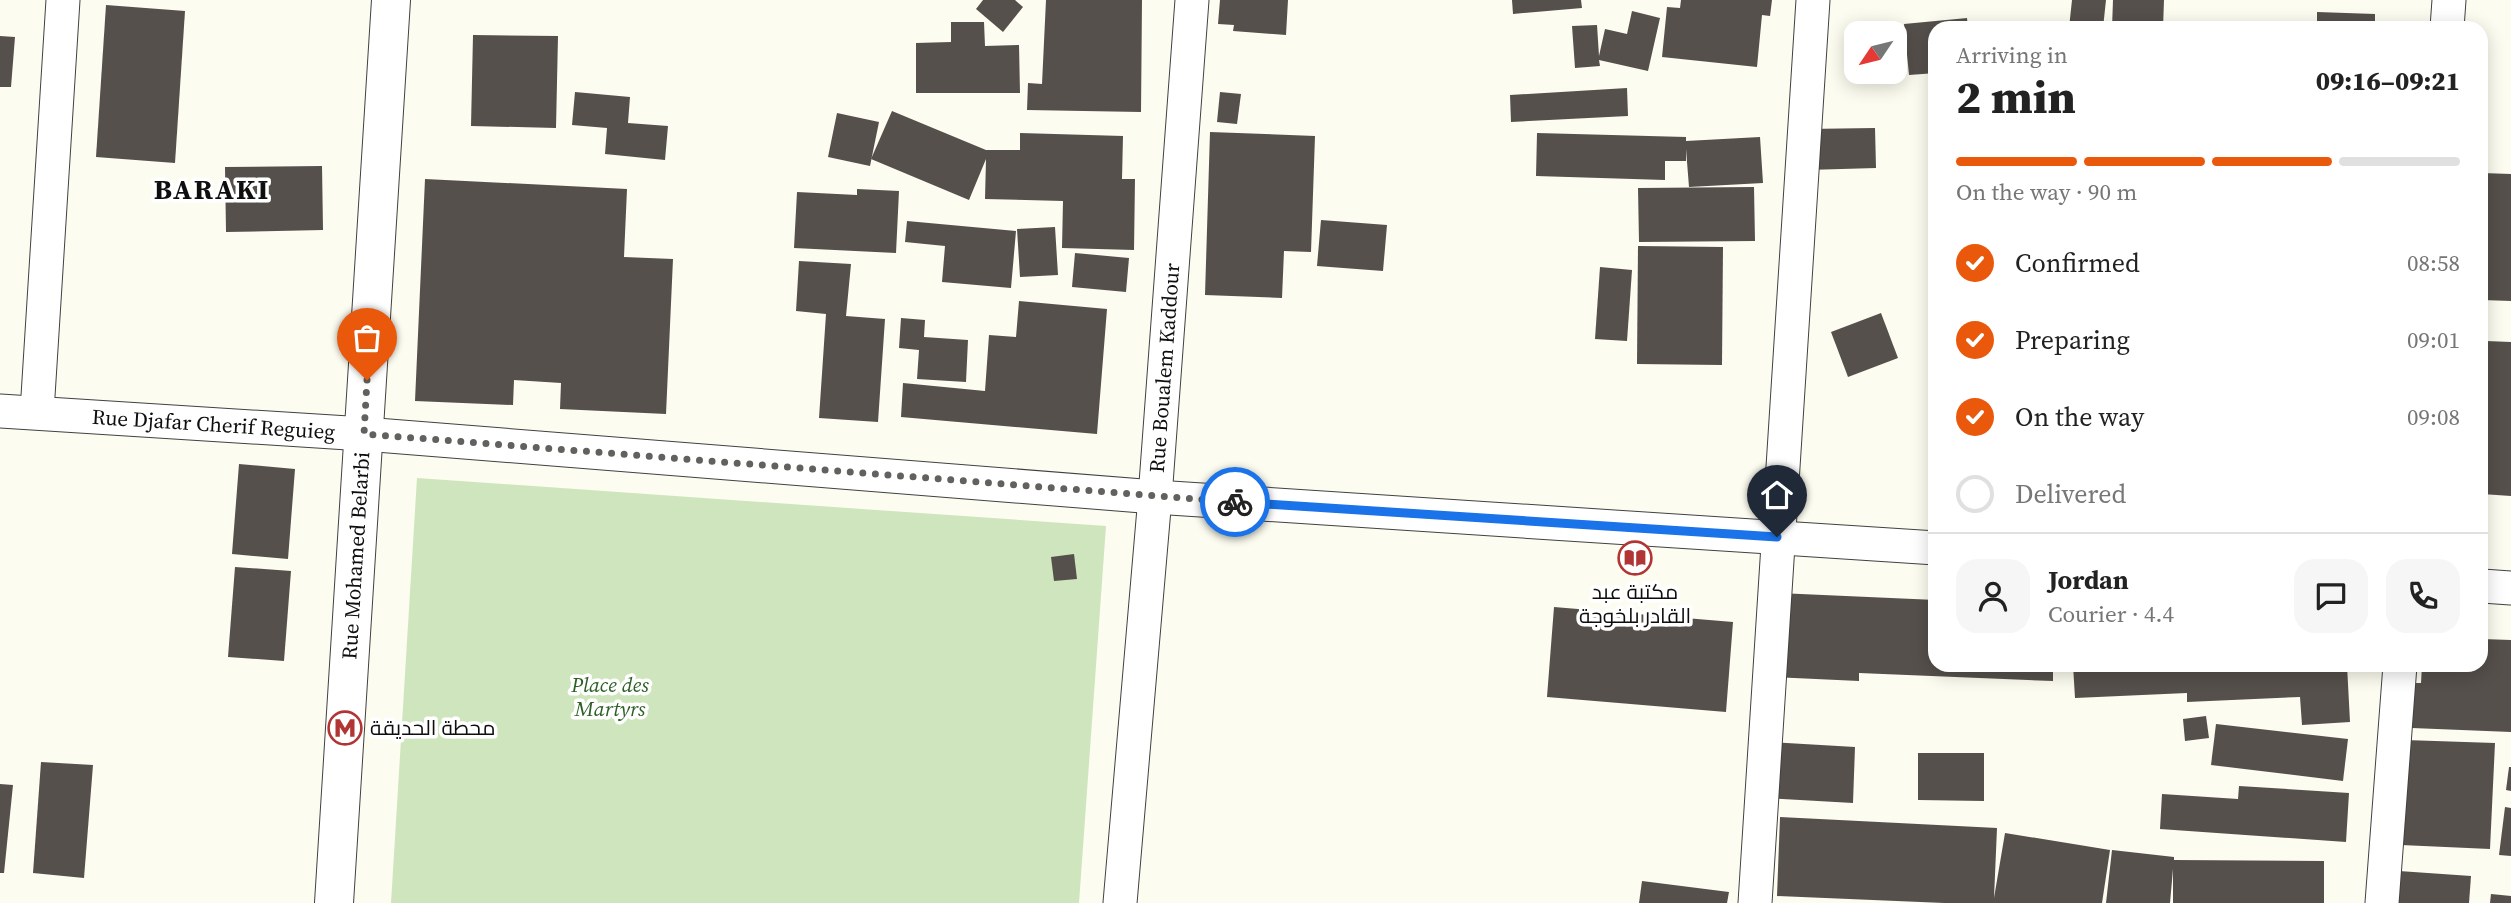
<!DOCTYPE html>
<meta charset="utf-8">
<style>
body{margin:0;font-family:"Source Serif 4",Cairo,serif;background:#f6f6f6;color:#222;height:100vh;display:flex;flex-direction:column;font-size:26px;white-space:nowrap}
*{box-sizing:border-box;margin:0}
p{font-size:23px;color:#767676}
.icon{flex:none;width:38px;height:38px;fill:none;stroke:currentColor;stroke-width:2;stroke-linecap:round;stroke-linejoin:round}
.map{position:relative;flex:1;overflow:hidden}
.drawer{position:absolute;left:1928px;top:21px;width:560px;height:651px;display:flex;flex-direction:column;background:#fff;border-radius:21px;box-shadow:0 4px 18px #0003}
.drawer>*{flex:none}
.needle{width:46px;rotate:235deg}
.tools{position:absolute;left:1844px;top:21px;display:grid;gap:14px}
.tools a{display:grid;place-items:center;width:63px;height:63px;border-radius:14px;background:#fff;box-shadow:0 4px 18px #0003;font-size:35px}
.pin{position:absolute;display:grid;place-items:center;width:60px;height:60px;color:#fff;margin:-72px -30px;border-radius:50% 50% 50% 0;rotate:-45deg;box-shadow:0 0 7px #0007}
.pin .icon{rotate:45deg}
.courier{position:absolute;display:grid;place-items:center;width:70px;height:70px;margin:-35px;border:5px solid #1a73e8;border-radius:50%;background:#fff;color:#222;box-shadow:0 2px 9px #0007}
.head em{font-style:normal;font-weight:800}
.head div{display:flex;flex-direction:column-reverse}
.head{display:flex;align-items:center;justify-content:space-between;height:119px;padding:0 28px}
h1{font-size:46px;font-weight:800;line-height:52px}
.bar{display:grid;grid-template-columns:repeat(4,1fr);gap:10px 7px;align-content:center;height:84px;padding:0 28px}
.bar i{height:9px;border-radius:5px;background:#e0e0e0}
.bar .selected{background:#ea580c}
.bar p{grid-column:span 4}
.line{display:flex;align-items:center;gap:18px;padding:0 28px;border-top:2px solid #e0e0e0}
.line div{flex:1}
.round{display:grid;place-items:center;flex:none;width:74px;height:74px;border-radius:21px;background:#f6f6f6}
ol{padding:0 28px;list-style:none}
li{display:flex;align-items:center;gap:21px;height:77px}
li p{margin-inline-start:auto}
li .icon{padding:7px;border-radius:50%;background:#ea580c;color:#fff;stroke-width:4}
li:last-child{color:#767676}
li i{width:38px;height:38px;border:4px solid #e0e0e0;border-radius:50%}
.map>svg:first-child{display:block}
.green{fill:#cfe5bd}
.building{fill:#55504b}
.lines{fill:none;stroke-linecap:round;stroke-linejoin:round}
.minor-casing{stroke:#414141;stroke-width:35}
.tertiary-casing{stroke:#414141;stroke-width:40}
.minor{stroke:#fff;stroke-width:33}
.tertiary{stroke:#fff;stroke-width:38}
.done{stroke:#62615d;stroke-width:7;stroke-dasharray:0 12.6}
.route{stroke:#1a73e8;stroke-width:9}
.labels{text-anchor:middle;stroke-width:7;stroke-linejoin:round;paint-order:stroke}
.street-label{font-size:21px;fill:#0e0e0e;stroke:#fff}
.poi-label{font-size:21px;fill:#0e0e0e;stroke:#fff}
.park-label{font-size:21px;font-style:italic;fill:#2d5f25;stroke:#fff}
.district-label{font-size:28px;font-weight:bold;letter-spacing:2px;fill:#0e0e0e;stroke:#fff}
</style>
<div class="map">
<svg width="2511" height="903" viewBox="0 0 2511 903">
<rect width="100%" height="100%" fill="#fdfcf0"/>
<!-- green -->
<path class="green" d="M417,478L1106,526L1079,903H391Z"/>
<!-- building -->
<g class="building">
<path d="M983,0H1015L1023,7L1003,32L976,9Z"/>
<path d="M1046,0H1142L1141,112L1027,110L1028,83L1042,84Z"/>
<path d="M1220,0H1288L1286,35L1233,31L1234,25L1218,24Z"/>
<path d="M1512,0H1581L1582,8L1513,14Z"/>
<path d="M1681,0H1772L1770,16L1762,15L1757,67L1662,57L1667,7L1680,8Z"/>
<path d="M2072,0H2106L2103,28H2069Z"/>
<path d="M2113,0H2164L2163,28H2112Z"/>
<path d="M106,5L185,11L175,163L96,157Z"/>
<path d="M1632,11L1660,18L1648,71L1599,60L1600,66L1575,68L1572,26L1597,25L1599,56L1605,29L1627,34Z"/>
<path d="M2317,12L2375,14V28H2317Z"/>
<path d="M1967,18L1968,28H1936V73L1909,75L1904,24Z"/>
<path d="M951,22H984L985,46L1019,45L1020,93H916V43L951,42Z"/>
<path d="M473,35L558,36L556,128L471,126Z"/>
<path d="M0,36L15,37L11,87H0Z"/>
<path d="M1627,88L1628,116L1511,122L1510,95Z"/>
<path d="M575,92L630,97L628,123L668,126L665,160L605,154L607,128L572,125Z"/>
<path d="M1220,92L1241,94L1237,124L1217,122Z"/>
<path d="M892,111L986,150H1020V133L1123,136L1122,179H1135L1134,250L1062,248L1063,201L985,199L986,159L969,200L871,159Z"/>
<path d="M837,113L879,122L870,166L828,157Z"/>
<path d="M1875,128L1876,168L1807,170L1806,129Z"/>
<path d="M1210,132L1315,136L1311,252L1284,251L1282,298L1205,295Z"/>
<path d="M1537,133L1686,137V141L1760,137L1763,183L1689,187L1686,149V161H1665V180L1536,176Z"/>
<path d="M322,166L323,230L226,232L225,167Z"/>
<path d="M2482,173L2511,174V301L2482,300Z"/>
<path d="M425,179L627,189L624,257L673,259L666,414L560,409L561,383L514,380L513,405L415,401Z"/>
<path d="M1754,187L1755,241L1639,242L1638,188Z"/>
<path d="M857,189L899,191L896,253L794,248L797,192L857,195Z"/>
<path d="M1321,220L1387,225L1383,271L1317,266Z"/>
<path d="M907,221L1016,231L1011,288L942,282L945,246L905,242Z"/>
<path d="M1055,227L1058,275L1020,277L1017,229Z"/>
<path d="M1638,246L1723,247L1722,365L1637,364Z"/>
<path d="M1075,253L1129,258L1126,292L1072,287Z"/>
<path d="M799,261L851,264L846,316L885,319L878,422L819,418L826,314L796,311Z"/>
<path d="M1600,267L1632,270L1627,341L1595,339Z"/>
<path d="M1019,301L1107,309L1097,434L901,417L903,383L985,391L989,335L1016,337Z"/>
<path d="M1881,313L1898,358L1848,377L1831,332Z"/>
<path d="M901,318L925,320L924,337L968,340L966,382L917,379L919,350L899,348Z"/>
<path d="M2486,341L2511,342V496L2482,494Z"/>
<path d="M239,464L295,469L288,559L232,554Z"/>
<path d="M1074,554L1077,579L1054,581L1051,557Z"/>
<path d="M235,567L291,571L284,661L228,657Z"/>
<path d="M1777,593L1936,600V665H2053V681L1859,673V681L1773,677Z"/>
<path d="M1554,607L1733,622L1726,712L1547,697Z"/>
<path d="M2482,639L2511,640V732L2412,728L2414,683H2421L2422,665H2482Z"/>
<path d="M2073,665H2347L2350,722L2302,725L2300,697L2187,702V693L2075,698Z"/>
<path d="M2206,716L2209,738L2185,741L2183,719Z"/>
<path d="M2216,724L2348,739L2343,781L2211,765Z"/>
<path d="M2405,740L2495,743L2490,849L2401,845Z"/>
<path d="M1768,742L1855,747L1853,803L1765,798Z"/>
<path d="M1918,753H1984V801L1918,800Z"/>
<path d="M41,762L93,765L84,878L33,873Z"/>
<path d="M2509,767H2511V791L2506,790Z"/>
<path d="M0,784L13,785L4,873H0Z"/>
<path d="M2239,786L2349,793L2346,842L2160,829L2162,794L2238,799Z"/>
<path d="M2505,807L2511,808V856L2499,855Z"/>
<path d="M1780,817L1997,828L1994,898L2005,833L2110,850L2102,903H1944L1777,896Z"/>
<path d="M2112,850L2174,857V860L2324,861V903H2173V869L2170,903H2106Z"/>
<path d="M2399,871L2471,876L2469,903H2397Z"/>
<path d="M1642,881L1729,892L1727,903H1639Z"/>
<path d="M2491,894L2511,896V903H2490Z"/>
</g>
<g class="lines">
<defs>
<g id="minor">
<path d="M2447,28L2449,0"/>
<path id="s1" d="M0,411L364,434L1155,497L1936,548"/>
<path d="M37,412L63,0"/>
<path d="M2482,586L2511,588"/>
<path id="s2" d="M1120,903L1155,497L1192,0"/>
<path d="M1755,903L1813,0"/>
<path d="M2382,903L2400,665"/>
</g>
<g id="tertiary">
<path id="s3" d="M334,903L391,0"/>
</g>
</defs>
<!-- minor casing -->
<use href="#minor" class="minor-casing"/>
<!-- tertiary casing -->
<use href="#tertiary" class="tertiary-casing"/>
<!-- minor -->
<use href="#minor" class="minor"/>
<!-- tertiary -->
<use href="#tertiary" class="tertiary"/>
</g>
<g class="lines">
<!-- done -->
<path class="done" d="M367,380L364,434L1235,502"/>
<!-- route -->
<path class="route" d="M1235,502L1777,537"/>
</g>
<!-- icons -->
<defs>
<symbol id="library-ring" viewBox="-11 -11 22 22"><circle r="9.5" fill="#fff" stroke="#b03534" stroke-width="1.5"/><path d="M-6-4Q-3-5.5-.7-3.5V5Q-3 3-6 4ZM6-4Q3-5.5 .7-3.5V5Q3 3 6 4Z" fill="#b03534"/></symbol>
<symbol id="metro-ring" viewBox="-11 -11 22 22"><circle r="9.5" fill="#fff" stroke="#b03534" stroke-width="1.5"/><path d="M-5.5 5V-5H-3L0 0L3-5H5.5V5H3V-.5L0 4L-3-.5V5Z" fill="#b03534"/></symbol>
</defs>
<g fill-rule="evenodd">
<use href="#library-ring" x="1616" y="539" width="38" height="38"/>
<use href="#metro-ring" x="326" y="709" width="38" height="38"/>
</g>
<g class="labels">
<!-- street labels -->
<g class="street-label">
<text dy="7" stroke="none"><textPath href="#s2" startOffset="537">Rue Boualem Kaddour</textPath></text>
<text dy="7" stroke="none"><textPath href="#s1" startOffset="214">Rue Djafar Cherif Reguieg</textPath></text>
<text dy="7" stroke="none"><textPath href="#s3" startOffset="348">Rue Mohamed Belarbi</textPath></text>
</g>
<!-- poi labels -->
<g class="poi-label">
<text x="1635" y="599">مكتبة عبد<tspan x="1635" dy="24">القادر بلخوجة</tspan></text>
<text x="370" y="735" text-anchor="start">محطة الحديقة</text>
</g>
<!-- park labels -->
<g class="park-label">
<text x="610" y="692">Place des<tspan x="610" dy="24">Martyrs</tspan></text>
</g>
<!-- district labels -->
<g class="district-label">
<text x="212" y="199">BARAKI</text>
</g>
</g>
</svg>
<div class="tools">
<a><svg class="needle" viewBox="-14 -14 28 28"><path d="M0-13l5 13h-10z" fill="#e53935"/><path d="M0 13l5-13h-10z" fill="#767676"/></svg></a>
</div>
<div class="pin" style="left:367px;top:380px;background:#ea580c"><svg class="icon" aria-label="bag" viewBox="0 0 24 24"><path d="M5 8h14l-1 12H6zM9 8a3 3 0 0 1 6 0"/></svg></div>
<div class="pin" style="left:1777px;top:537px;background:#1f2937"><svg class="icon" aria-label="home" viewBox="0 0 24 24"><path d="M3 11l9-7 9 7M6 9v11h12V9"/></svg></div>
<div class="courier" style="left:1235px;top:502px"><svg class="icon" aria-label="bike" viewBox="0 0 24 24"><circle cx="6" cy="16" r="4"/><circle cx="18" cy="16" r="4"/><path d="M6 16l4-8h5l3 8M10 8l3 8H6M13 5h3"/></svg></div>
<section class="drawer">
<div class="head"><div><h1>2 min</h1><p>Arriving in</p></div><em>09:16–09:21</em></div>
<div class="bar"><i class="selected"></i><i class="selected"></i><i class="selected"></i><i></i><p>On the way · 90 m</p></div>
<ol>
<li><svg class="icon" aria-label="check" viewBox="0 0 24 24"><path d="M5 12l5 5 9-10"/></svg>Confirmed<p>08:58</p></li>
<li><svg class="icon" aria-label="check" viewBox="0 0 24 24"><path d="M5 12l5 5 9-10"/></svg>Preparing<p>09:01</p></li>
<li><svg class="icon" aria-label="check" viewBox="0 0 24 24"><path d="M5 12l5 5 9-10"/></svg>On the way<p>09:08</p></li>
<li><i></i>Delivered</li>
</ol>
<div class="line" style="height:126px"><a class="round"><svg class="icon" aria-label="person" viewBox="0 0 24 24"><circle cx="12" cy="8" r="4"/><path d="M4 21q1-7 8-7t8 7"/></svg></a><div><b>Jordan</b><p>Courier · 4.4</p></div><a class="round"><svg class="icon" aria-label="chat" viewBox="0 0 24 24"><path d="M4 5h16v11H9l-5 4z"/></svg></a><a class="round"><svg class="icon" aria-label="phone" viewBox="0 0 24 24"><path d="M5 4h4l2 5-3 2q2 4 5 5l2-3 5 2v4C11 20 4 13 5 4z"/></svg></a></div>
</section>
</div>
